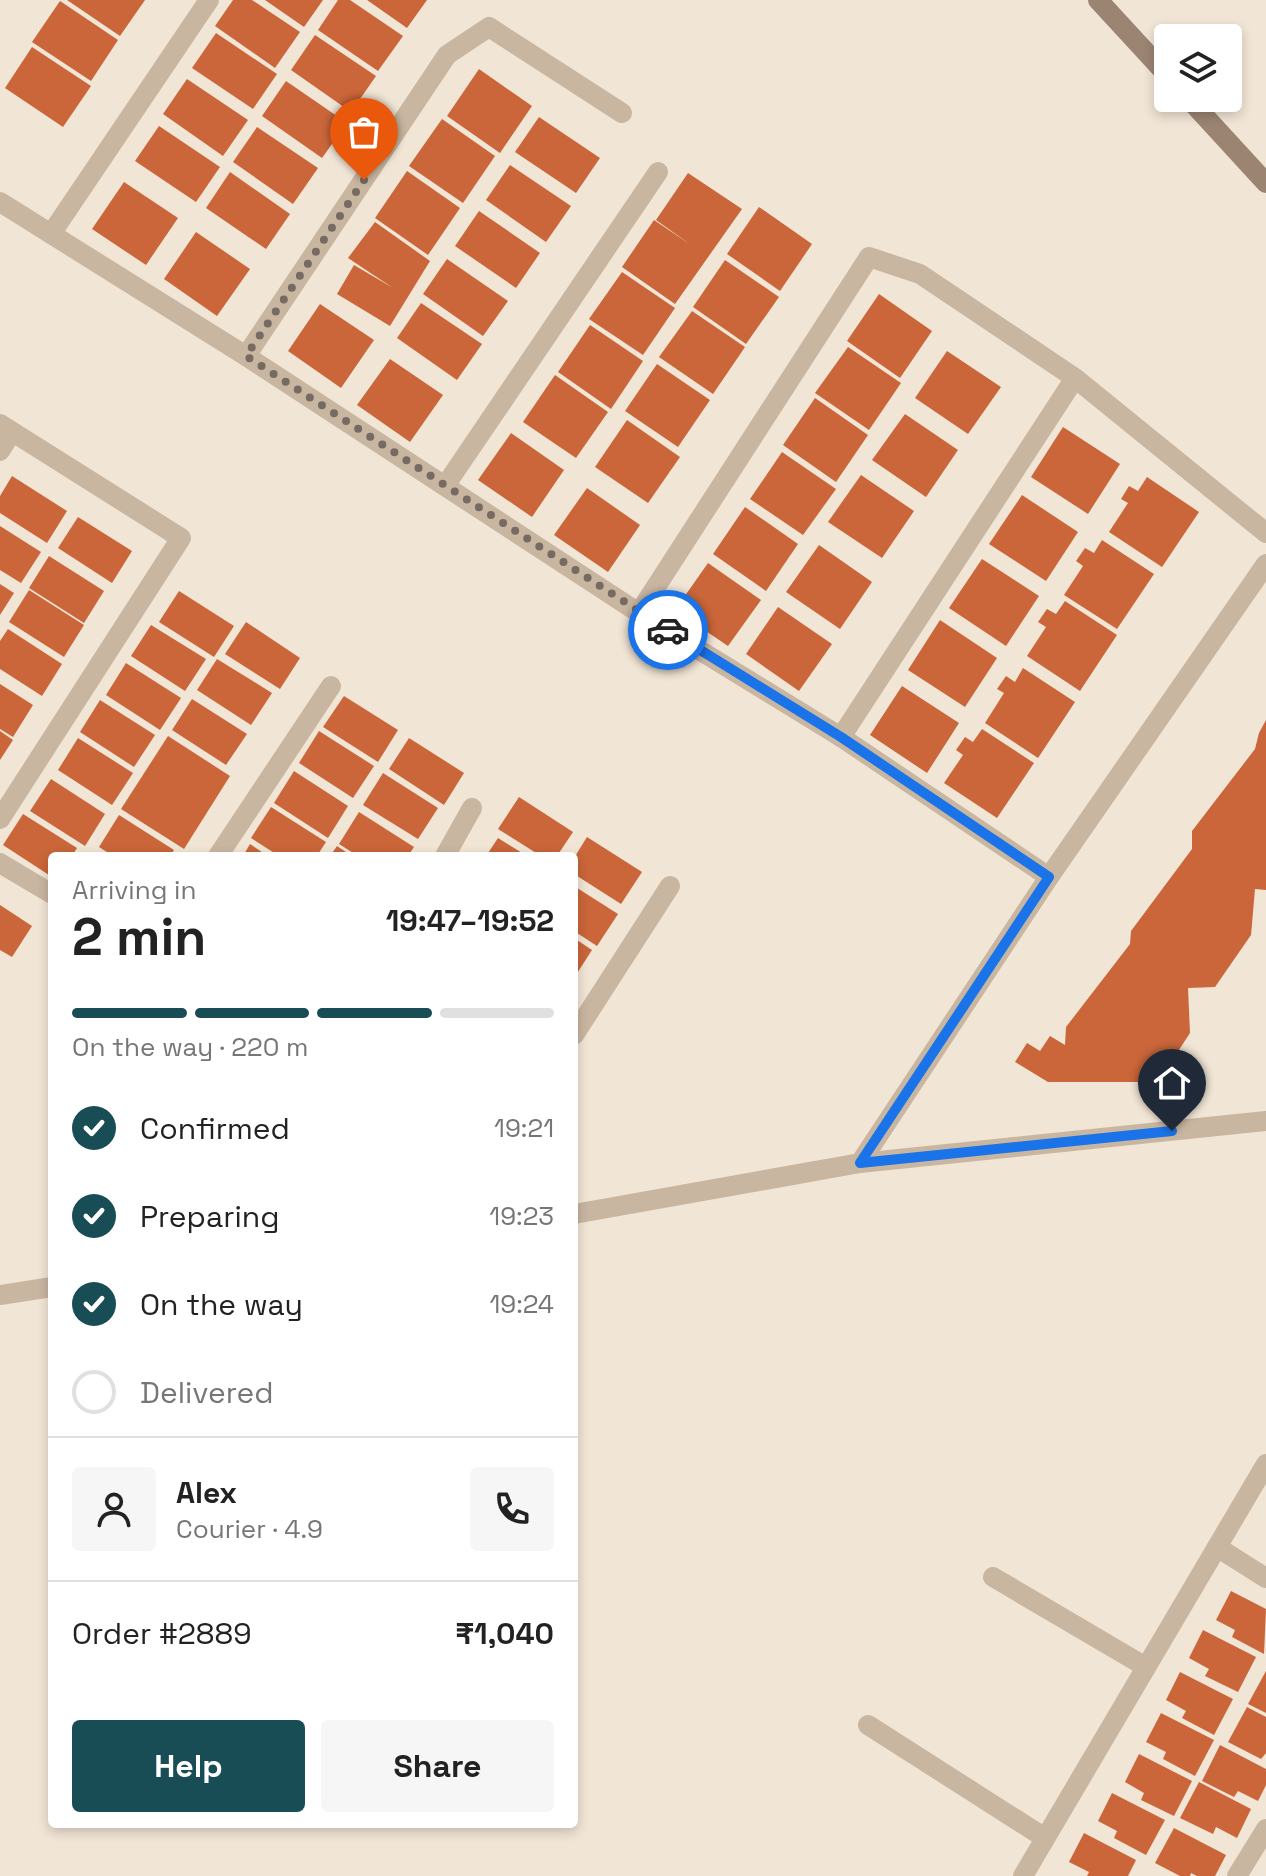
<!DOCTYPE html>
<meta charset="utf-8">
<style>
body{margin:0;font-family:"Space Grotesk",sans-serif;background:#f6f6f6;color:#222;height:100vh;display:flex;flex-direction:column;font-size:30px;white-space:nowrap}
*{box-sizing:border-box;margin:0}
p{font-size:26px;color:#767676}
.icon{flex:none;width:44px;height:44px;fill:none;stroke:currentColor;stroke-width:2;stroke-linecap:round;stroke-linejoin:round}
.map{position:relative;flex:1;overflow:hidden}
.drawer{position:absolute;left:48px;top:852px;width:530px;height:976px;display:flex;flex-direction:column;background:#fff;border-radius:8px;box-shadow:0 4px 12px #0003}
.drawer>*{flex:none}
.controls{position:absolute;left:1154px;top:24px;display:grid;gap:16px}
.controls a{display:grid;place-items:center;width:88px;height:88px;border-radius:8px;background:#fff;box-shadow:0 4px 12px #0003;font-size:40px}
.pin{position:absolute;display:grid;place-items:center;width:68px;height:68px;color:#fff;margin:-82px -34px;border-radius:50% 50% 50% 0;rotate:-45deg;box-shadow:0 0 8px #0007}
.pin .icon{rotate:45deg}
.courier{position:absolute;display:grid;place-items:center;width:80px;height:80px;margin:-40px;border:6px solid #1a73e8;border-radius:50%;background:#fff;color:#222;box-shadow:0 2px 10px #0007}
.headline em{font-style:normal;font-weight:800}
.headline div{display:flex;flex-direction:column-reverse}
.headline{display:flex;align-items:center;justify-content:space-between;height:136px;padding:0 24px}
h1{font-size:52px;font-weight:800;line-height:60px}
.bar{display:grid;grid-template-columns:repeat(4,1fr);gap:12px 8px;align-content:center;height:96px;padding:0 24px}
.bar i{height:10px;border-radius:6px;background:#e0e0e0}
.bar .current{background:#194d55}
.bar p{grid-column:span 4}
.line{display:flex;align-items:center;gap:20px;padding:0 24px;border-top:2px solid #e0e0e0}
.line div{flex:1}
.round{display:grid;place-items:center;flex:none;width:84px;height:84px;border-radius:8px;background:#f6f6f6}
ol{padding:0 24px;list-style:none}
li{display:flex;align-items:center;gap:24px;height:88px}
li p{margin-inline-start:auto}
li .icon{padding:8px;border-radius:50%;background:#194d55;color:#fff;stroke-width:4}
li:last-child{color:#767676}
li i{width:44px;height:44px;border:4px solid #e0e0e0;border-radius:50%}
.primary-button{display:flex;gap:16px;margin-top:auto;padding:16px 24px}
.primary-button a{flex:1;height:92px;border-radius:8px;background:#194d55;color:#fff;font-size:32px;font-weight:800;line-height:92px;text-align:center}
.primary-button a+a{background:#f6f6f6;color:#222}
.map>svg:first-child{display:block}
.building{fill:#ca663a}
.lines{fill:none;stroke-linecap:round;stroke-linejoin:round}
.street{stroke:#c9b6a1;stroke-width:20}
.secondary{stroke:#9c8473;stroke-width:20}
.done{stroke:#766b62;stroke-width:8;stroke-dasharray:0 14.4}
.route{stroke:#1a73e8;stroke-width:10}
</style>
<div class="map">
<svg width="1266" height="1876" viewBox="0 0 1266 1876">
<rect width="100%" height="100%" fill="#f1e5d5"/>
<!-- building -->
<g class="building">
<path d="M67,0H145L120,36Z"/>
<path d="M233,0H252L300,32L275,68L215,26Z"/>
<path d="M265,0H323L304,27Z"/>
<path d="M338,0H350L403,36L378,71L318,30Z"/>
<path d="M367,0H427L407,28Z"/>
<path d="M60,1L118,40L91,81L32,42Z"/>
<path d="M216,33L277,74L253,109L192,68Z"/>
<path d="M315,35L376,76L351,112L291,70Z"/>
<path d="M32,47L91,86L63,127L5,88Z"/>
<path d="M479,69L532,106L500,153L447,116Z"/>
<path d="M187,79L248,120L223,156L163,114Z"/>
<path d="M286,81L347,123L322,158L262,116Z"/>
<path d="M539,117L600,158L576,193L515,152Z"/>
<path d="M442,119L495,156L463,203L409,166Z"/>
<path d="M159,126L220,167L196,202L135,161Z"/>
<path d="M257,127L318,168L293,204L233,162Z"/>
<path d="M510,165L571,206L546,242L486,200Z"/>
<path d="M407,171L460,208L428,255L375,218Z"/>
<path d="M230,172L290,214L266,249L206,208Z"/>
<path d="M688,173L742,209L675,304L622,267L654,220L691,245L656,220Z"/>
<path d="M124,182L178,218L146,265L92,229Z"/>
<path d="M759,207L812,244L780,291L727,254Z"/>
<path d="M479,211L540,253L516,288L455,246Z"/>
<path d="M375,222L430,261L390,326L337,294L354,265L393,288L348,258Z"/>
<path d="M196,232L250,269L217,316L164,279Z"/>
<path d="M447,259L508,301L483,336L423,294Z"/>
<path d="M725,260L779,297L746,344L693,307Z"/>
<path d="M622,272L675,308L643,355L589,319Z"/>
<path d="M879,294L932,331L900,378L847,341Z"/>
<path d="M421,303L482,344L457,380L397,338Z"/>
<path d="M320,304L374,340L341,388L288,351Z"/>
<path d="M692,311L745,347L713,394L659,357Z"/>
<path d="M590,325L643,361L611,409L558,372Z"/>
<path d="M848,347L901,383L869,430L815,393Z"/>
<path d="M947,351L1001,387L968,434L915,398Z"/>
<path d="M390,359L443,395L410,442L357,405Z"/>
<path d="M657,364L710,400L678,447L625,411Z"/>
<path d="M555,375L608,412L576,458L523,422Z"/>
<path d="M815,398L868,435L836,482L783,445Z"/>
<path d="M905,414L958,450L926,497L872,460Z"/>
<path d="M627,420L680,457L648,503L595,467Z"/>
<path d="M1063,427L1120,464L1088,514L1031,477Z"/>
<path d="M511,433L564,470L532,517L478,480Z"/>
<path d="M782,452L836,489L803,535L750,499Z"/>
<path d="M861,475L914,511L882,558L828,522Z"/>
<path d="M12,476L67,511L47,543L0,513V496Z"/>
<path d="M1147,477L1199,512L1162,567L1109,532L1128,503L1121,499L1129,486L1138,491Z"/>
<path d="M587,488L640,525L608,572L554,535Z"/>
<path d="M1022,495L1078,532L1046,581L989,544Z"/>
<path d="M745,507L798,544L766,591L713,554Z"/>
<path d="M78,517L132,551L112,583L58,548Z"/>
<path d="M0,526L41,552L21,583L0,570Z"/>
<path d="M1102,540L1154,574L1117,629L1064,595L1083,566L1076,561L1085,548L1094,553Z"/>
<path d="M819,545L872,582L840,629L786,592Z"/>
<path d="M49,556L104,591L84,623L29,588Z"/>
<path d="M982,559L1039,596L1006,646L949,608Z"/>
<path d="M708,563L761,600L728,646L675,610Z"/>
<path d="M0,584L14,593L0,615Z"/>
<path d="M29,590L84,625L64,657L9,622Z"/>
<path d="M179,591L234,626L214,657L159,622Z"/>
<path d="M1065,601L1117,635L1080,691L1027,656L1046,627L1038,622L1047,609L1056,614Z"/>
<path d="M778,607L832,644L799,691L746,654Z"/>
<path d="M940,620L997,658L965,707L908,670Z"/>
<path d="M246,622L300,658L280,689L225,654Z"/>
<path d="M151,625L206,659L185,691L131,656Z"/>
<path d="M8,629L62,664L42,696L0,669V641Z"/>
<path d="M217,659L272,693L251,725L197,690Z"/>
<path d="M126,663L181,698L160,730L106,695Z"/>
<path d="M1023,668L1075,702L1038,758L985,723L1004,693L997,689L1006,676L1015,682Z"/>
<path d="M0,684L33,705L13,737L0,729Z"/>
<path d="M902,686L959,723L927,773L870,735Z"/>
<path d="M344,696L398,730L378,762L323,727Z"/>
<path d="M192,699L247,734L226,765L172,730Z"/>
<path d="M100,700L155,735L134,767L80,732Z"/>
<path d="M1266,720V890L1255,889L1251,935L1215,987L1188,988L1190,1033L1158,1082H1048L1015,1062L1027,1043L1040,1051L1050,1036L1065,1045L1066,1027L1130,944L1131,931L1192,849V831L1255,749L1259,733Z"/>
<path d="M982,729L1034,763L997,818L944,783L963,755L956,750L965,737L973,742Z"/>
<path d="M0,731L13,740L0,760Z"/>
<path d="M319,731L374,766L353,798L299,763Z"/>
<path d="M168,736L230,776L184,849L121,809Z"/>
<path d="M78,738L133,773L112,805L58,770Z"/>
<path d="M409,738L464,773L444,805L389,769Z"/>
<path d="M294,771L348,806L328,838L274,803Z"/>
<path d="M383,773L438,808L418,839L363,805Z"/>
<path d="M51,779L105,814L85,846L30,811Z"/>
<path d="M519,797L573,832L557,856H541L498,829Z"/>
<path d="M271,807L326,842L317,856H279L251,838Z"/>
<path d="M359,812L414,847L408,856H358L339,844Z"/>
<path d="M23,814L77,848L72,856H52V877L3,845Z"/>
<path d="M119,815L174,850L170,856H113L99,847Z"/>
<path d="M587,837L642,872L621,904L574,874V858Z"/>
<path d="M498,838L527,856H486Z"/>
<path d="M250,844L268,856H243Z"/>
<path d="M337,846L352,856H330Z"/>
<path d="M574,886L618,914L597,946L574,931Z"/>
<path d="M0,905L32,926L12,957L0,950Z"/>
<path d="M574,938L592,950L574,978Z"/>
<path d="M1231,1591L1266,1609L1264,1654L1232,1637L1235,1630L1216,1620Z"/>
<path d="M1203,1630L1256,1657L1238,1692L1205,1676L1209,1669L1189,1658Z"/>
<path d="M1266,1671V1713L1248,1704Z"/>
<path d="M1180,1672L1233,1699L1214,1735L1182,1718L1186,1711L1166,1700Z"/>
<path d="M1247,1707L1266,1717V1753L1261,1759L1228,1742Z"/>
<path d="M1161,1713L1214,1740L1195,1776L1163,1759L1166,1752L1146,1742Z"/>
<path d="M1220,1745L1266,1769V1785L1258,1801L1238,1791L1234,1797L1202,1781Z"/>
<path d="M1139,1754L1192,1781L1174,1816L1141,1800L1144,1793L1125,1782Z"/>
<path d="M1199,1782L1251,1809L1237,1838L1216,1827L1213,1834L1180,1818Z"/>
<path d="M1112,1793L1165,1820L1146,1855L1114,1838L1117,1831L1098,1821Z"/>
<path d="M1174,1828L1226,1855L1215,1876H1197L1191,1873L1190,1876H1180L1155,1863Z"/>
<path d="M1084,1833L1136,1860L1128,1876H1087L1089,1872L1069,1862Z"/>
</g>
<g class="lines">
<!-- street -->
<g class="street">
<path d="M0,202L246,356L639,613L841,737L1049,877"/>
<path d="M51,234L209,0"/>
<path d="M246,356L447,55L489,27L622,113"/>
<path d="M1075,378L1266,533"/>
<path d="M0,424L181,538L0,819"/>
<path d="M0,451L12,432"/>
<path d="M445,486L658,172"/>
<path d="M639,613L869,257L920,274L1075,378L841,737"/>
<path d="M218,856L331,686"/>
<path d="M445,856L472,808"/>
<path d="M0,863L52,894"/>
<path d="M574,1035L670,886"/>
<path d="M860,1163L1049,877L1266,564"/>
<path d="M574,1214L860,1163L1266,1121"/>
<path d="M0,1295L52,1287"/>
<path d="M1217,1547L1266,1578"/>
<path d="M993,1577L1146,1667"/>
<path d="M868,1725L1045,1838"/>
<path d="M1023,1876L1266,1464"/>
<path d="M1237,1876L1266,1829"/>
</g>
<!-- secondary -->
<g class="secondary">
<path d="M1098,0L1168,76"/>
<path d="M1188,98L1266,183"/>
</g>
</g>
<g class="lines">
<!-- done -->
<path class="done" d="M364,180L246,356L668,630"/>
<!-- route -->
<path class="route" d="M668,630L841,737L1049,877L860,1163L1172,1131"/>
</g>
</svg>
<div class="controls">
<a><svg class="icon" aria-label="layers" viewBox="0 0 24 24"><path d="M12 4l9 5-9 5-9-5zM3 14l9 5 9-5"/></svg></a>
</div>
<div class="pin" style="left:364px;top:180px;background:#ea580c"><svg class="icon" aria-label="bag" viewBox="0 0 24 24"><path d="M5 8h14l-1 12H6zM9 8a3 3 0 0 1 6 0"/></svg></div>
<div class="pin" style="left:1172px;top:1131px;background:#1f2937"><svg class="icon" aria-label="home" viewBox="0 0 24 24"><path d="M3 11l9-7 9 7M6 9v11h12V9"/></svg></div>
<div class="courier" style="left:668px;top:630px"><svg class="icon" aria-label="car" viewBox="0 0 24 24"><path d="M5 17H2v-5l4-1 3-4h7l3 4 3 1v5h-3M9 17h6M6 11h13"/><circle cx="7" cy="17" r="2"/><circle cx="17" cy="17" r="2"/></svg></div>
<section class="drawer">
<div class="headline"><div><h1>2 min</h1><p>Arriving in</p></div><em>19:47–19:52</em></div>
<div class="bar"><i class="current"></i><i class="current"></i><i class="current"></i><i></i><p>On the way · 220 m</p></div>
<ol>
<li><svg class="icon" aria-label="check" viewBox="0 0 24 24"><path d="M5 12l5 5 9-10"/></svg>Confirmed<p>19:21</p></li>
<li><svg class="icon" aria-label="check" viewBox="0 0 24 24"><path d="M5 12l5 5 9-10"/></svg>Preparing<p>19:23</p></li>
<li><svg class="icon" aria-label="check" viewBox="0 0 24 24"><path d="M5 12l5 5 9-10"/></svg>On the way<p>19:24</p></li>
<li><i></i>Delivered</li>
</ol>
<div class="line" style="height:144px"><a class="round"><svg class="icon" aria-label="person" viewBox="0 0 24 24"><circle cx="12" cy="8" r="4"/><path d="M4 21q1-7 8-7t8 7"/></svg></a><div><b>Alex</b><p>Courier · 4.9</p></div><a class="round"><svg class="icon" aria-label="phone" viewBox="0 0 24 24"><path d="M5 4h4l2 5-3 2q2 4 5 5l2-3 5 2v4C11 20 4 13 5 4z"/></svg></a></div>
<div class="line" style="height:104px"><div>Order #2889</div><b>₹1,040</b></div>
<div class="primary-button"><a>Help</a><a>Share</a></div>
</section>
</div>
